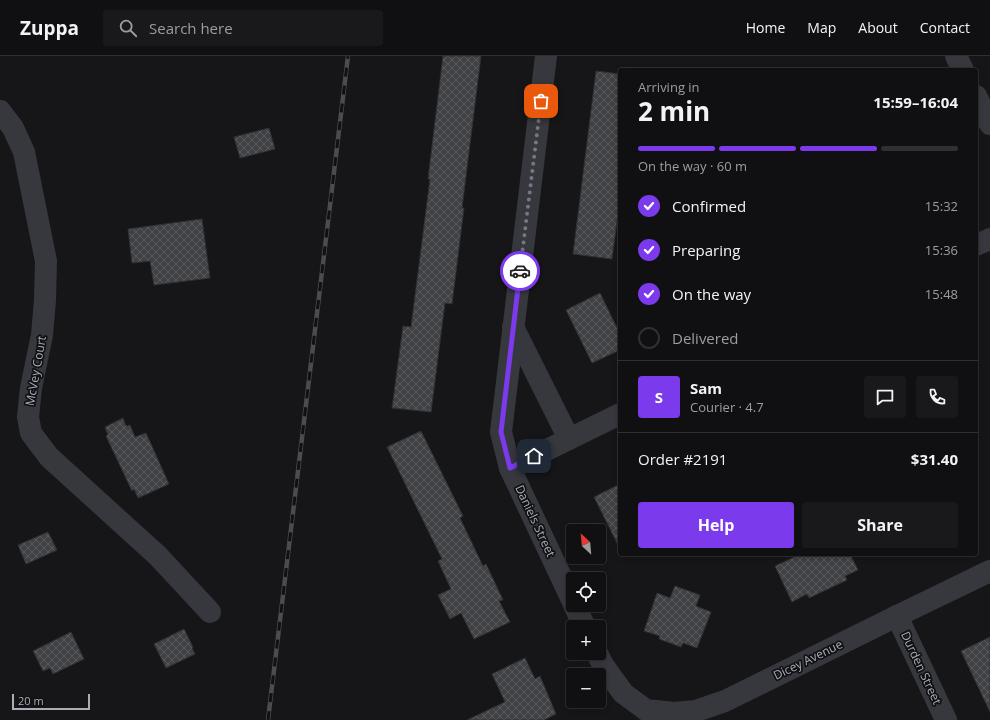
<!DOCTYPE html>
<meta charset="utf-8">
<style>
body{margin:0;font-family:"Open Sans",sans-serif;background:#19191b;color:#f1f3f6;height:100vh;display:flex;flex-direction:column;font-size:15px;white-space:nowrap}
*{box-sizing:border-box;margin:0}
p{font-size:13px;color:#9c9d9f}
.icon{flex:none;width:22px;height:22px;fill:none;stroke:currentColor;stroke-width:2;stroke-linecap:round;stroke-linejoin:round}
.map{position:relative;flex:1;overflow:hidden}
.sheet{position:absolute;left:618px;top:12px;width:360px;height:488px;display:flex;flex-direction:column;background:#101012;border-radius:4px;box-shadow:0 2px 6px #0003,0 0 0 1px #303032}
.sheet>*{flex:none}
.needle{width:26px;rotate:334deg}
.fabs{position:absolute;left:566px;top:468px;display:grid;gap:8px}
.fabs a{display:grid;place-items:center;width:40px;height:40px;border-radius:4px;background:#101012;box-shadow:0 2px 6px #0003,0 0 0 1px #303032;font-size:20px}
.scale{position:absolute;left:12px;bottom:10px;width:78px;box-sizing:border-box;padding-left:4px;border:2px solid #a8adb8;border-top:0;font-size:11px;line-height:14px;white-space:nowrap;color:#a8adb8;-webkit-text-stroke:3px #111113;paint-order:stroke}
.pin{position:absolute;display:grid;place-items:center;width:34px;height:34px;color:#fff;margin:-17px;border-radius:8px;box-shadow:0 2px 6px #0006}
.courier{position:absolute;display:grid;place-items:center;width:40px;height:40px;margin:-20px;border:3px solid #7c3aed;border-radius:50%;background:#fff;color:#222;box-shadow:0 1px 5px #0007}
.overview em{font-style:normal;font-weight:700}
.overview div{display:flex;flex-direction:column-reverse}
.overview{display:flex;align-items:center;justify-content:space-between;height:68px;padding:0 20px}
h1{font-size:26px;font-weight:700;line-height:30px}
.bar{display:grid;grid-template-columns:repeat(4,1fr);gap:6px 4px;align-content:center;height:48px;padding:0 20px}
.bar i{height:5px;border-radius:3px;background:#303032}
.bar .on{background:#7c3aed}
.bar p{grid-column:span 4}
.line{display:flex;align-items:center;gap:10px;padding:0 20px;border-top:1px solid #303032}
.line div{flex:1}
.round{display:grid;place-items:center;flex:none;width:42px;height:42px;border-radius:4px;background:#19191b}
ol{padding:0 20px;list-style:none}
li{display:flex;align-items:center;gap:12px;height:44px}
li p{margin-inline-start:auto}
li .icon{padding:4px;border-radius:50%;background:#7c3aed;color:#fff;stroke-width:4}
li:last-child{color:#9c9d9f}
li i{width:22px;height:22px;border:2px solid #303032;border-radius:50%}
.action{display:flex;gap:8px;margin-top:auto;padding:8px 20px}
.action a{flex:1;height:46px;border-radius:4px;background:#7c3aed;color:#fff;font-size:16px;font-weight:700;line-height:46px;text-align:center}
.action a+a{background:#19191b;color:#f1f3f6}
header{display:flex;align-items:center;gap:24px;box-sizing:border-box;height:56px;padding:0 20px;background:#101012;border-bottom:1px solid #303032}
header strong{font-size:19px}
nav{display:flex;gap:22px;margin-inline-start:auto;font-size:14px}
.search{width:280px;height:36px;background:#19191b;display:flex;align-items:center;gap:10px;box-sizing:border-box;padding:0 14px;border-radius:4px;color:#9c9d9f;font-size:15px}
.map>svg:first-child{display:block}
.building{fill:url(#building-cross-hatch);stroke:#303034}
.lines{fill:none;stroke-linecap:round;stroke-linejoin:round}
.minor{stroke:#37383d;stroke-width:22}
.rail-casing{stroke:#4a4c52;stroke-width:4.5}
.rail{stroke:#111113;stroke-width:3;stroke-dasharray:9;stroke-linecap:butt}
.done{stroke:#757880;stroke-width:4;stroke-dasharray:0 7.2}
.route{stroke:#7c3aed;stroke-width:5}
.labels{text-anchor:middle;stroke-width:3.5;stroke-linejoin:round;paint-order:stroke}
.street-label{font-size:12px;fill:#a8adb8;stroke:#111113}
</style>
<header>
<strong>Zuppa</strong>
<div class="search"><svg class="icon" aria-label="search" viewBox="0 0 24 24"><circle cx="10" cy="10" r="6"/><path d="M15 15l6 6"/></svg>Search here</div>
<nav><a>Home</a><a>Map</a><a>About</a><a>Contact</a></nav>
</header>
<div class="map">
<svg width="990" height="664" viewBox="0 0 990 664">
<defs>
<pattern id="building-cross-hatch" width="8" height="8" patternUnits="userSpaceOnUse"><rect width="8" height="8" fill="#404145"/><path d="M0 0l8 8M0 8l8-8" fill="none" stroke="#595a5e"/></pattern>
</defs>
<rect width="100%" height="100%" fill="#161618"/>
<!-- building -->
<g class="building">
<path d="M443,0H481L462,152H464L452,248L445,247L431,356L392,352L403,270L411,271L430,123H428Z"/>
<path d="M596,15L620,18V143L612,203L573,198Z"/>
<path d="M269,72L275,93L240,102L234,81Z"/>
<path d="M202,163L210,222L154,229L150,205L132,207L128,173Z"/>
<path d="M600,237L620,278V294L592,307L566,254Z"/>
<path d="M123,362L126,370L130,369L135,381L146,377L169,428L138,442L134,433L132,435L106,380L108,379L105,371Z"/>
<path d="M421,375L463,460L460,462L483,510L486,508L503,544L499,545L510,566L474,583L461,557L450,563L438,539L451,533L438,505L442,503L387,391Z"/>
<path d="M620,428V493L594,441Z"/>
<path d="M48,476L57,494L26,508L18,489Z"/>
<path d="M801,498H850L858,514L845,520L847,524L809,542L807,538L792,546L775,510Z"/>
<path d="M675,530L700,539L696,550L711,556L697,592L683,587L681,591L659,583L660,580L644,575L657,537L670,542Z"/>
<path d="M184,573L193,591L192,592L195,598L166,612L154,588Z"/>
<path d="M71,576L84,603L53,618L50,612L43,615L33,595Z"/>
<path d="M990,581V656L961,595Z"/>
<path d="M525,602L535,623L540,620L556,658L544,664H467L505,646L492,618Z"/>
</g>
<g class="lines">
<!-- minor -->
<g class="minor">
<path d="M546,0L501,376L510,412L573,546"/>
<path d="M956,0L963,14"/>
<path d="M976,40L990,68"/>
<path d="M0,55L13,72L24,96L46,205L45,244L42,279L31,332L28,361L31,377L49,401L158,500L210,556"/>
<path d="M976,189L990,183"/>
<path d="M513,271L569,383"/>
<path d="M510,412L620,358"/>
<path d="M574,549L585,571"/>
<path d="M897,560L946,664"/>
<path d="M597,597L603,609L623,637L646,654L674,657L696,655L725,645L897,560L990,515"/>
</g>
<defs>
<path id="rail" d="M268,664L348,0"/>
</defs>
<!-- rail casing -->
<use href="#rail" class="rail-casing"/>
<!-- rail -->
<use href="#rail" class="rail"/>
</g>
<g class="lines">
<!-- done -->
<path class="done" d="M520,215L541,45"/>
<!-- route -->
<path class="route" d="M520,215L501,376L510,412L534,400"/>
</g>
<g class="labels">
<!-- street labels -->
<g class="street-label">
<text transform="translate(36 315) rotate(-80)" y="4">McVey Court</text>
<text transform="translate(535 465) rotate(65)" y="4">Daniels Street</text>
<text transform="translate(808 604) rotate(-26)" y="4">Dicey Avenue</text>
<text transform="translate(921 612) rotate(65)" y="4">Durden Street</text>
</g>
</g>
</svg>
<div class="fabs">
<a><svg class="needle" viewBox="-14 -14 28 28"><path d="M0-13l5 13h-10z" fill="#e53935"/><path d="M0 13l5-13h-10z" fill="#9c9d9f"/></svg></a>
<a><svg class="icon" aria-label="locate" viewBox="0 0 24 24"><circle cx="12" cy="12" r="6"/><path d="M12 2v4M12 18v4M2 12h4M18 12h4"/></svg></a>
<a>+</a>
<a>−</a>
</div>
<div class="scale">20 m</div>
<div class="pin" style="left:541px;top:45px;background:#ea580c"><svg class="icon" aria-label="bag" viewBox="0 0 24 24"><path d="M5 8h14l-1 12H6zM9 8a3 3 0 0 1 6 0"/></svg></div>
<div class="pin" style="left:534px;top:400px;background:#1f2937"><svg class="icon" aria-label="home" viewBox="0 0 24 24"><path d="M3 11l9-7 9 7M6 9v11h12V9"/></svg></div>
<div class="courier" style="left:520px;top:215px"><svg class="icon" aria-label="car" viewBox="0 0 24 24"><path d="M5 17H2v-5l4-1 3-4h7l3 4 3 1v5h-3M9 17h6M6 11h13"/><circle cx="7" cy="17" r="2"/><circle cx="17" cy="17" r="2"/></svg></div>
<section class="sheet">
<div class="overview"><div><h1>2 min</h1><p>Arriving in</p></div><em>15:59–16:04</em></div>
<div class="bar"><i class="on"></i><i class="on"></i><i class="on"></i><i></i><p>On the way · 60 m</p></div>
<ol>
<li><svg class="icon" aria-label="check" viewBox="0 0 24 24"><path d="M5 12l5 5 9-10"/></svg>Confirmed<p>15:32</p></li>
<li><svg class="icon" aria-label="check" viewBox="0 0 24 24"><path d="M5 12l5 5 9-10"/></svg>Preparing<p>15:36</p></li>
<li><svg class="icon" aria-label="check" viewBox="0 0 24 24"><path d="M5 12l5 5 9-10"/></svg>On the way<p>15:48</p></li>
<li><i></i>Delivered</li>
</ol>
<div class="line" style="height:72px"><b class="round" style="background:#7c3aed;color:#fff">S</b><div><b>Sam</b><p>Courier · 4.7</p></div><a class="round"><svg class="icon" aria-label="chat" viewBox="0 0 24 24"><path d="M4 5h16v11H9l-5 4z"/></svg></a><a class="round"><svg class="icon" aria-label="phone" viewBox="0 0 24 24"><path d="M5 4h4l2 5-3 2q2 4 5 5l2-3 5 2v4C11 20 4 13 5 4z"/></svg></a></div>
<div class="line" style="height:52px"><div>Order #2191</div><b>$31.40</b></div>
<div class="action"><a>Help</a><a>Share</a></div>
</section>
</div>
